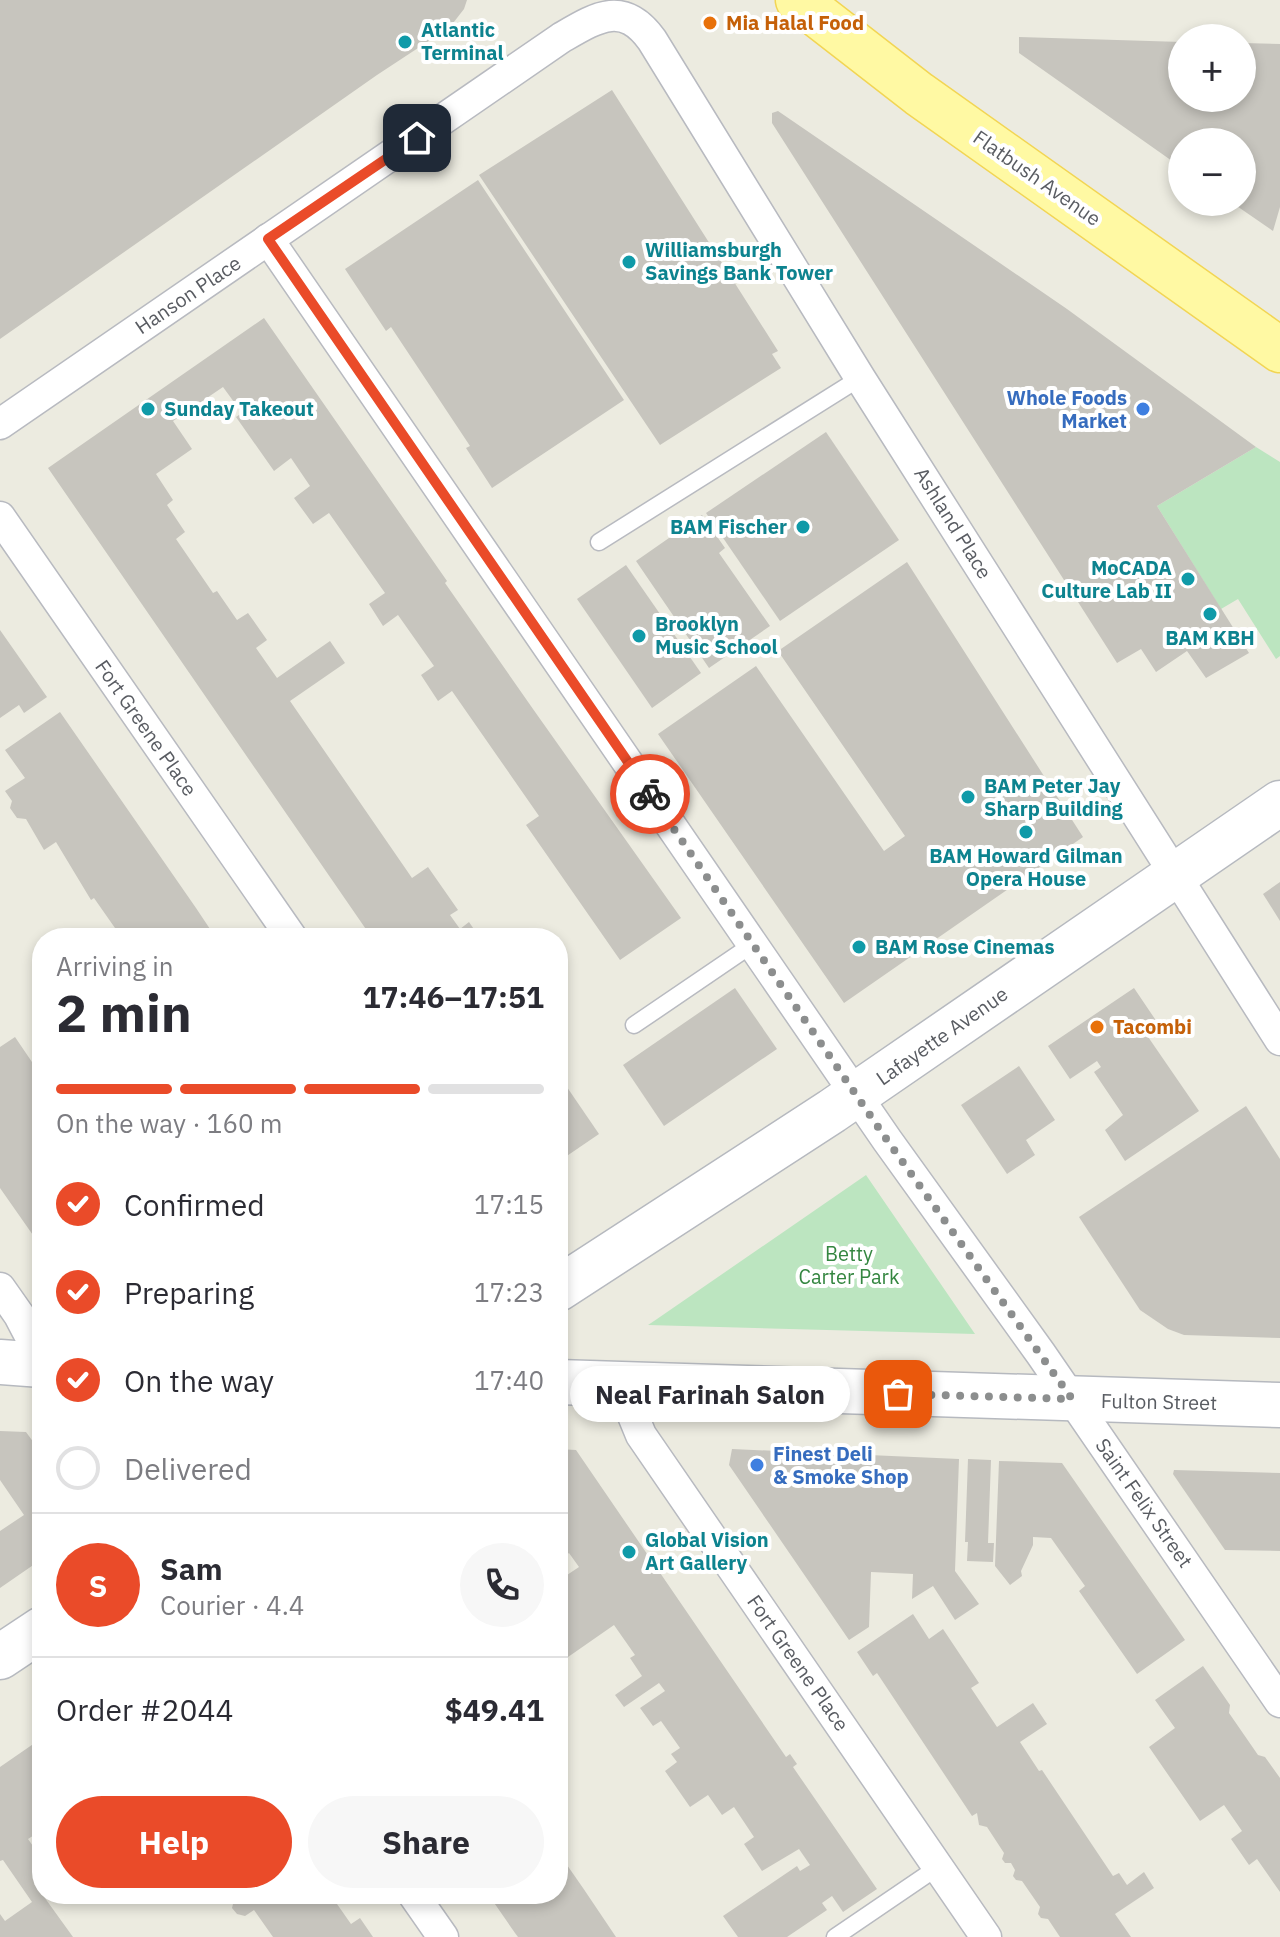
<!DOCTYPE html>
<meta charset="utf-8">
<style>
body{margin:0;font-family:"IBM Plex Sans",sans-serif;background:#f7f7f7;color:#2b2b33;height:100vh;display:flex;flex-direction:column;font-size:30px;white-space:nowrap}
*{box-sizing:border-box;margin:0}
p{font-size:26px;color:#7c7c81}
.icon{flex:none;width:44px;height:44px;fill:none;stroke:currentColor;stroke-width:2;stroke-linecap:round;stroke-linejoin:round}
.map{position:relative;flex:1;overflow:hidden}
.details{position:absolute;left:32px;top:928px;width:536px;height:976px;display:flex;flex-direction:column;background:#fff;border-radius:32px;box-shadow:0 4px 12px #0003}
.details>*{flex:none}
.buttons{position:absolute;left:1168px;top:24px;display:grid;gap:16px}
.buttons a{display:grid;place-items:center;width:88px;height:88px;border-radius:50%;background:#fff;box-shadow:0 4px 12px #0003;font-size:40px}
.pin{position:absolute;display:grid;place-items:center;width:68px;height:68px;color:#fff;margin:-34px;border-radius:16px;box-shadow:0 4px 12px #0006}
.courier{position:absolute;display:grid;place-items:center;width:80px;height:80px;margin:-40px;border:6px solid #ea4b29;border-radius:50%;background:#fff;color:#222;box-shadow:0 2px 10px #0007}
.bubble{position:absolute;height:56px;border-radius:28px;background:#fff;box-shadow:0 4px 12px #0003;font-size:26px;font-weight:800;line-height:56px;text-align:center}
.summary em{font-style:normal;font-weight:800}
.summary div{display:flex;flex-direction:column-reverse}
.summary{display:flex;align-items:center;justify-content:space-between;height:136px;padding:0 24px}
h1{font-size:52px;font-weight:800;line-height:60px}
.bar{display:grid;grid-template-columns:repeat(4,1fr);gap:12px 8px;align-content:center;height:96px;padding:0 24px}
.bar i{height:10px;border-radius:6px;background:#e1e1e2}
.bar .on{background:#ea4b29}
.bar p{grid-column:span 4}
.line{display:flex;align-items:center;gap:20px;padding:0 24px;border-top:2px solid #e1e1e2}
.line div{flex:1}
.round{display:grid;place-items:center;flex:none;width:84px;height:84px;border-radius:42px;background:#f7f7f7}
ol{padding:0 24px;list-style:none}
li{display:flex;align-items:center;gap:24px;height:88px}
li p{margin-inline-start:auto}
li .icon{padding:8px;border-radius:50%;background:#ea4b29;color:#fff;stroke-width:4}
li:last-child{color:#7c7c81}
li i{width:44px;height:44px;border:4px solid #e1e1e2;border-radius:50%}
.button{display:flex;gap:16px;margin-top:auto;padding:16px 24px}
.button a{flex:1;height:92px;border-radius:48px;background:#ea4b29;color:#fff;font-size:32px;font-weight:800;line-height:92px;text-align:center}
.button a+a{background:#f7f7f7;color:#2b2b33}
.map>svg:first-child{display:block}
.green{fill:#bce5c0}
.building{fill:#c7c5be}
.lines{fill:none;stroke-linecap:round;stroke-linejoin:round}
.service-casing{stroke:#b8bac0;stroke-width:19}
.minor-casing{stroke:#b8bac0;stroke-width:33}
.secondary-casing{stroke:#b6b9bf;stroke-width:47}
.primary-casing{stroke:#f2d554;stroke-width:47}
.service{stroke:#fff;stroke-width:16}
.minor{stroke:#fff;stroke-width:30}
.secondary{stroke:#fff;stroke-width:44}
.primary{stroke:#fff9a3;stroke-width:44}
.done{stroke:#8c8e8e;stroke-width:8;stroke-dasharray:0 14.4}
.route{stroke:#ea4b29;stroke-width:10}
.food-dot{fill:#e8710a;stroke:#fff;stroke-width:3}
.culture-dot{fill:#0f9aa8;stroke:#fff;stroke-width:3}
.shop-dot{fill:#3f7fe0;stroke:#fff;stroke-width:3}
.labels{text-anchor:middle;stroke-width:8;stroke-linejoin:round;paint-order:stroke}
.food-label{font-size:20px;font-weight:bold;fill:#c56008;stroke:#fff;text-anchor:start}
.culture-label{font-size:20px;font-weight:bold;fill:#0d838f;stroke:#fff;text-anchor:start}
.street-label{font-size:20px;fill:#595c62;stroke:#fff}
.shop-label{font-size:20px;font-weight:bold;fill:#366cbe;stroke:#fff;text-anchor:end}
.park-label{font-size:20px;fill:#348640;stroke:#fff}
</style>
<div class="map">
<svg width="1280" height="1937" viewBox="0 0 1280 1937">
<rect width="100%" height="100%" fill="#ecebe0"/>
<!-- green -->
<g class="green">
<path d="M1256,447L1280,462V656L1276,659L1238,599L1221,609L1157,506Z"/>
<path d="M866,1175L975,1334L648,1325L657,1319Z"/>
</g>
<!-- building -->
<g class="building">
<path d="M0,0H467L464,9L450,27L377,75L0,339Z"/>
<path d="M1019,37L1182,42V98H1242V43L1280,44V207L1273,231L1231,202H1242V142H1182V168L1019,53Z"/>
<path d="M612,90L778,351L772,354L781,368L660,445L479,175Z"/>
<path d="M778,111L1067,309L1256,447L1157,506L1249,653L1206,678L1187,651L1156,672L1141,649L1117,663L772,123V113Z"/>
<path d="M478,180L624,400L492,488L466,448L470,446L391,327L386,331L345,269Z"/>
<path d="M264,318L447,581L445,583L533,709L681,918L620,960L526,825L539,816L452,691L438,701L421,675L434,666L398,615L383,626L369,604L385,593L329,513L313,524L294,498L310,486L291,458L274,471L236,417L242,413L223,387L173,421L192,449L156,474L173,500L167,505L185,532L176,539L213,593L217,591L237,620L248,613L267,640L256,648L277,678L330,641L345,663L290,701L412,878L428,867L458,910L450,915L460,929L469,922L480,938H372L48,468Z"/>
<path d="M826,432L899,540L780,621L706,513Z"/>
<path d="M702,515L725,548L719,553L770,626L709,668L636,561Z"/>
<path d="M907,562L1083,837L844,1003L658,734L756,666L884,851L905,836L778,651Z"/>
<path d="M626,565L701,673L652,708L577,599Z"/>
<path d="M0,630L47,697L24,713L19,705L0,718Z"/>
<path d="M60,712L196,908L216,938H122L94,898L91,900L56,842L44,850L26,819L17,818L10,808L12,801L5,791L25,778L5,750Z"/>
<path d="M1280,882V921L1263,894Z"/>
<path d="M735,988L777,1049L664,1126L623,1065Z"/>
<path d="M1134,988L1157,1022L1144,1031L1199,1111L1125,1161L1105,1130L1123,1115L1094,1072L1101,1067L1097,1061L1070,1079L1048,1046Z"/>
<path d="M558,1012L566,1024L558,1030Z"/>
<path d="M15,1037L34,1065L42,1059V1248L0,1188V1047Z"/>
<path d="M1019,1066L1055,1120L1026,1140L1035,1155L1007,1174L961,1105Z"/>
<path d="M558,1074L599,1134L558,1162Z"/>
<path d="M1246,1106L1280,1159V1338L1184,1335L1168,1329L1140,1310L1079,1217Z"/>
<path d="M0,1431L26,1432L42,1454V1559L0,1588V1531L24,1515L0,1480Z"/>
<path d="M558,1449L576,1450L786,1757L790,1754L797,1764L793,1767L877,1889L843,1912L832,1896L822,1903L827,1910L787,1937H738L723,1916L797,1866L800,1871L810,1865L799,1849L762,1871L744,1844L754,1837L734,1807L722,1815L708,1795L690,1807L665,1771L677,1762L671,1754L680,1748L661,1721L653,1726L640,1708L665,1691L659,1683L624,1707L615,1695L642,1676L630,1658L635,1655L614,1625L558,1664V1581L579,1567L569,1553L558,1561Z"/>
<path d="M732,1449L959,1459L955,1571L979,1604L955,1620L933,1586L912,1599L913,1574L871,1572L869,1627L849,1640L729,1465Z"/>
<path d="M968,1459L991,1460L988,1543H994L993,1562L967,1561L968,1542H965Z"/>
<path d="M999,1461L1062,1463L1185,1640L1137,1674L1079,1591L1085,1586L1051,1538L1033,1537V1545L1021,1571L1022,1576L1010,1585L995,1566Z"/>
<path d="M1174,1470L1280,1473V1551L1225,1550L1173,1474Z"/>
<path d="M913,1614L929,1639L943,1629L979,1683L971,1688L997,1727L1033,1703L1047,1724L1020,1742L1039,1771L1042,1770L1113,1876L1119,1873L1127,1885L1144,1872L1154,1888L1115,1914L1131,1937H1060L1048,1919L1041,1918L1038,1914L1040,1907L1022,1881L1016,1880L1013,1876L1015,1870L1011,1863H1005L1002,1859L1004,1853L987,1827L979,1825L977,1813L972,1816L877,1673L873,1676L857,1652Z"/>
<path d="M1203,1666L1230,1705L1229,1713L1258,1755L1265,1757L1280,1778V1892L1257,1859L1249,1865L1231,1839L1242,1831L1224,1805L1200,1821L1149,1747L1175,1728L1155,1700Z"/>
<path d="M42,1738V1830L28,1839L42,1859V1894L73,1937H0V1914L5,1921L32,1902L3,1860L0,1861V1767Z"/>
<path d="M558,1852L583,1888L616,1937H518L515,1933L488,1894H558Z"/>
<path d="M230,1894H330L351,1924L360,1918L373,1937H273L254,1910L245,1916L237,1914L232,1908L234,1900Z"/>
</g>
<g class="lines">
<defs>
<g id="service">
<path d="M599,542L860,378"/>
<path d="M634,1025L753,944"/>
<path d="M835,1937L938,1867"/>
</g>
<g id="minor">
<path d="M268,239L887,1140L1041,1354L1280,1702"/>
<path d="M0,424L561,38C597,17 623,0 652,40L860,378L1280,1040"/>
<path d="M0,517L292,938"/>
<path d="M0,1288L19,1315L42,1359"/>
<path d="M620,1384L641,1435L986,1937"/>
<path d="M413,1894L443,1937"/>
</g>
<g id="secondary">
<path d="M558,1289L832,1111L1280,803"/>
<path d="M0,1362L42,1365"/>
<path d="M558,1382L1280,1405"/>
<path d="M0,1657L42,1629"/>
</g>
<path id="primary" d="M798,0L919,94L1280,350"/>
</defs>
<!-- service casing -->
<use href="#service" class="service-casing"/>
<!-- minor casing -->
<use href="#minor" class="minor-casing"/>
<!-- secondary casing -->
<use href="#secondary" class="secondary-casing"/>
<!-- primary casing -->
<use href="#primary" class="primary-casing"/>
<!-- service -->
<use href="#service" class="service"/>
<!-- minor -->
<use href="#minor" class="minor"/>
<!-- secondary -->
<use href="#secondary" class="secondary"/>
<!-- primary -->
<use href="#primary" class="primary"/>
</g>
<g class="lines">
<!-- done -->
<path class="done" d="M650,794L887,1140L1072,1399L898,1394"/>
<!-- route -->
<path class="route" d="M417,138L268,239L650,794"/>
</g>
<!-- markers -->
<g class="food-dot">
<circle cx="710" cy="23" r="8"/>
<circle cx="1097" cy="1027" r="8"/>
</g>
<g class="culture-dot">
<circle cx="405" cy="42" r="8"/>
<circle cx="629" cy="262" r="8"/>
<circle cx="148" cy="409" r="8"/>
<circle cx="803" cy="527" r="8"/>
<circle cx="1188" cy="579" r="8"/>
<circle cx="1210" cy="614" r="8"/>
<circle cx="639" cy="636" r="8"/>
<circle cx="968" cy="797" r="8"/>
<circle cx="1026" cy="832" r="8"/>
<circle cx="859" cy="947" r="8"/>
<circle cx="629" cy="1552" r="8"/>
</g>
<g class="shop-dot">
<circle cx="1143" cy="409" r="8"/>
<circle cx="757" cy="1465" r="8"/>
</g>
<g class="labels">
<!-- food labels -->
<g class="food-label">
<text x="726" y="30">Mia Halal Food</text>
<text x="1113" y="1034">Tacombi</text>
</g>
<!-- culture labels -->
<g class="culture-label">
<text x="421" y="37">Atlantic<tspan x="421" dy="23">Terminal</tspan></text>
<text x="645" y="257">Williamsburgh<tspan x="645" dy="23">Savings Bank Tower</tspan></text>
<text x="164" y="416">Sunday Takeout</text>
<text x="787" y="534" text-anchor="end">BAM Fischer</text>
<text x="1172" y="575" text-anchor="end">MoCADA<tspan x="1172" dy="23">Culture Lab II</tspan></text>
<text x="655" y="631">Brooklyn<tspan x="655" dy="23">Music School</tspan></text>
<text x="1210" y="645" text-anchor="middle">BAM KBH</text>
<text x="984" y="793">BAM Peter Jay<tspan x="984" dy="23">Sharp Building</tspan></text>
<text x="1026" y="863" text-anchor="middle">BAM Howard Gilman<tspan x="1026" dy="23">Opera House</tspan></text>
<text x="875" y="954">BAM Rose Cinemas</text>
<text x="645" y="1547">Global Vision<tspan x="645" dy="23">Art Gallery</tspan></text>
</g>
<!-- street labels -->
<g class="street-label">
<text transform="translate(1037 178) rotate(35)" y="7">Flatbush Avenue</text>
<text transform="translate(188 295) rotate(-34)" y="7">Hanson Place</text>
<text transform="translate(953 523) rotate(58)" y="7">Ashland Place</text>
<text transform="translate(146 728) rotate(55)" y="7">Fort Greene Place</text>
<text transform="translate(942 1036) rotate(-35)" y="7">Lafayette Avenue</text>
<text transform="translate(1159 1402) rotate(1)" y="7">Fulton Street</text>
<text transform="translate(1144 1503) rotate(55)" y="7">Saint Felix Street</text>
<text transform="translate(798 1663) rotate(55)" y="7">Fort Greene Place</text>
</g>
<!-- shop labels -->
<g class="shop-label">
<text x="1127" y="405">Whole Foods<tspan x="1127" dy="23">Market</tspan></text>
<text x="773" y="1461" text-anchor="start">Finest Deli<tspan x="773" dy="23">&amp; Smoke Shop</tspan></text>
</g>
<!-- park labels -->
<g class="park-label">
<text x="849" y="1261">Betty<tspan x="849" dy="23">Carter Park</tspan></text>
</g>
</g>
</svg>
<div class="buttons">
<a>+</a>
<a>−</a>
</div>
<div class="pin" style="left:898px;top:1394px;background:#ea580c"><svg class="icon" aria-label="bag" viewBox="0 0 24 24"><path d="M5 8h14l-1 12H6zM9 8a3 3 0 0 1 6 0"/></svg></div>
<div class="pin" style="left:417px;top:138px;background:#1f2937"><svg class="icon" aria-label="home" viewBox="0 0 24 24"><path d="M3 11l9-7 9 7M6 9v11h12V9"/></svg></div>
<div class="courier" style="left:650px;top:794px"><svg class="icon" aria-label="bike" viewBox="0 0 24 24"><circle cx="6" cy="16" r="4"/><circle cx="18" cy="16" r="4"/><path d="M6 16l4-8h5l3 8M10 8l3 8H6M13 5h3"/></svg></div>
<div class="bubble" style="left:570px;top:1366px;width:280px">Neal Farinah Salon</div>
<section class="details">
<div class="summary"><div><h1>2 min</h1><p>Arriving in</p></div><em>17:46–17:51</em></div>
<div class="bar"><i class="on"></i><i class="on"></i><i class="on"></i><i></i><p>On the way · 160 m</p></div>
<ol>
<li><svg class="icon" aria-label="check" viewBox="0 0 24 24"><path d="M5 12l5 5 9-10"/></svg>Confirmed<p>17:15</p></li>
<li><svg class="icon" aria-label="check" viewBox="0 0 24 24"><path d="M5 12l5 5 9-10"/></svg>Preparing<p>17:23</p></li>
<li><svg class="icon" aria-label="check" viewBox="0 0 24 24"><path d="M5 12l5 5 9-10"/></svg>On the way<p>17:40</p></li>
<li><i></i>Delivered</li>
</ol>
<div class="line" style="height:144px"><b class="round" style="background:#ea4b29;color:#fff">S</b><div><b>Sam</b><p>Courier · 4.4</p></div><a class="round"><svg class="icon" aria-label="phone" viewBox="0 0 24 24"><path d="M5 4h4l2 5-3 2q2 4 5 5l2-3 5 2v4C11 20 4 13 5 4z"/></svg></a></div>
<div class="line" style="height:104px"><div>Order #2044</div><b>$49.41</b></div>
<div class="button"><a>Help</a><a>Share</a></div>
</section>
</div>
